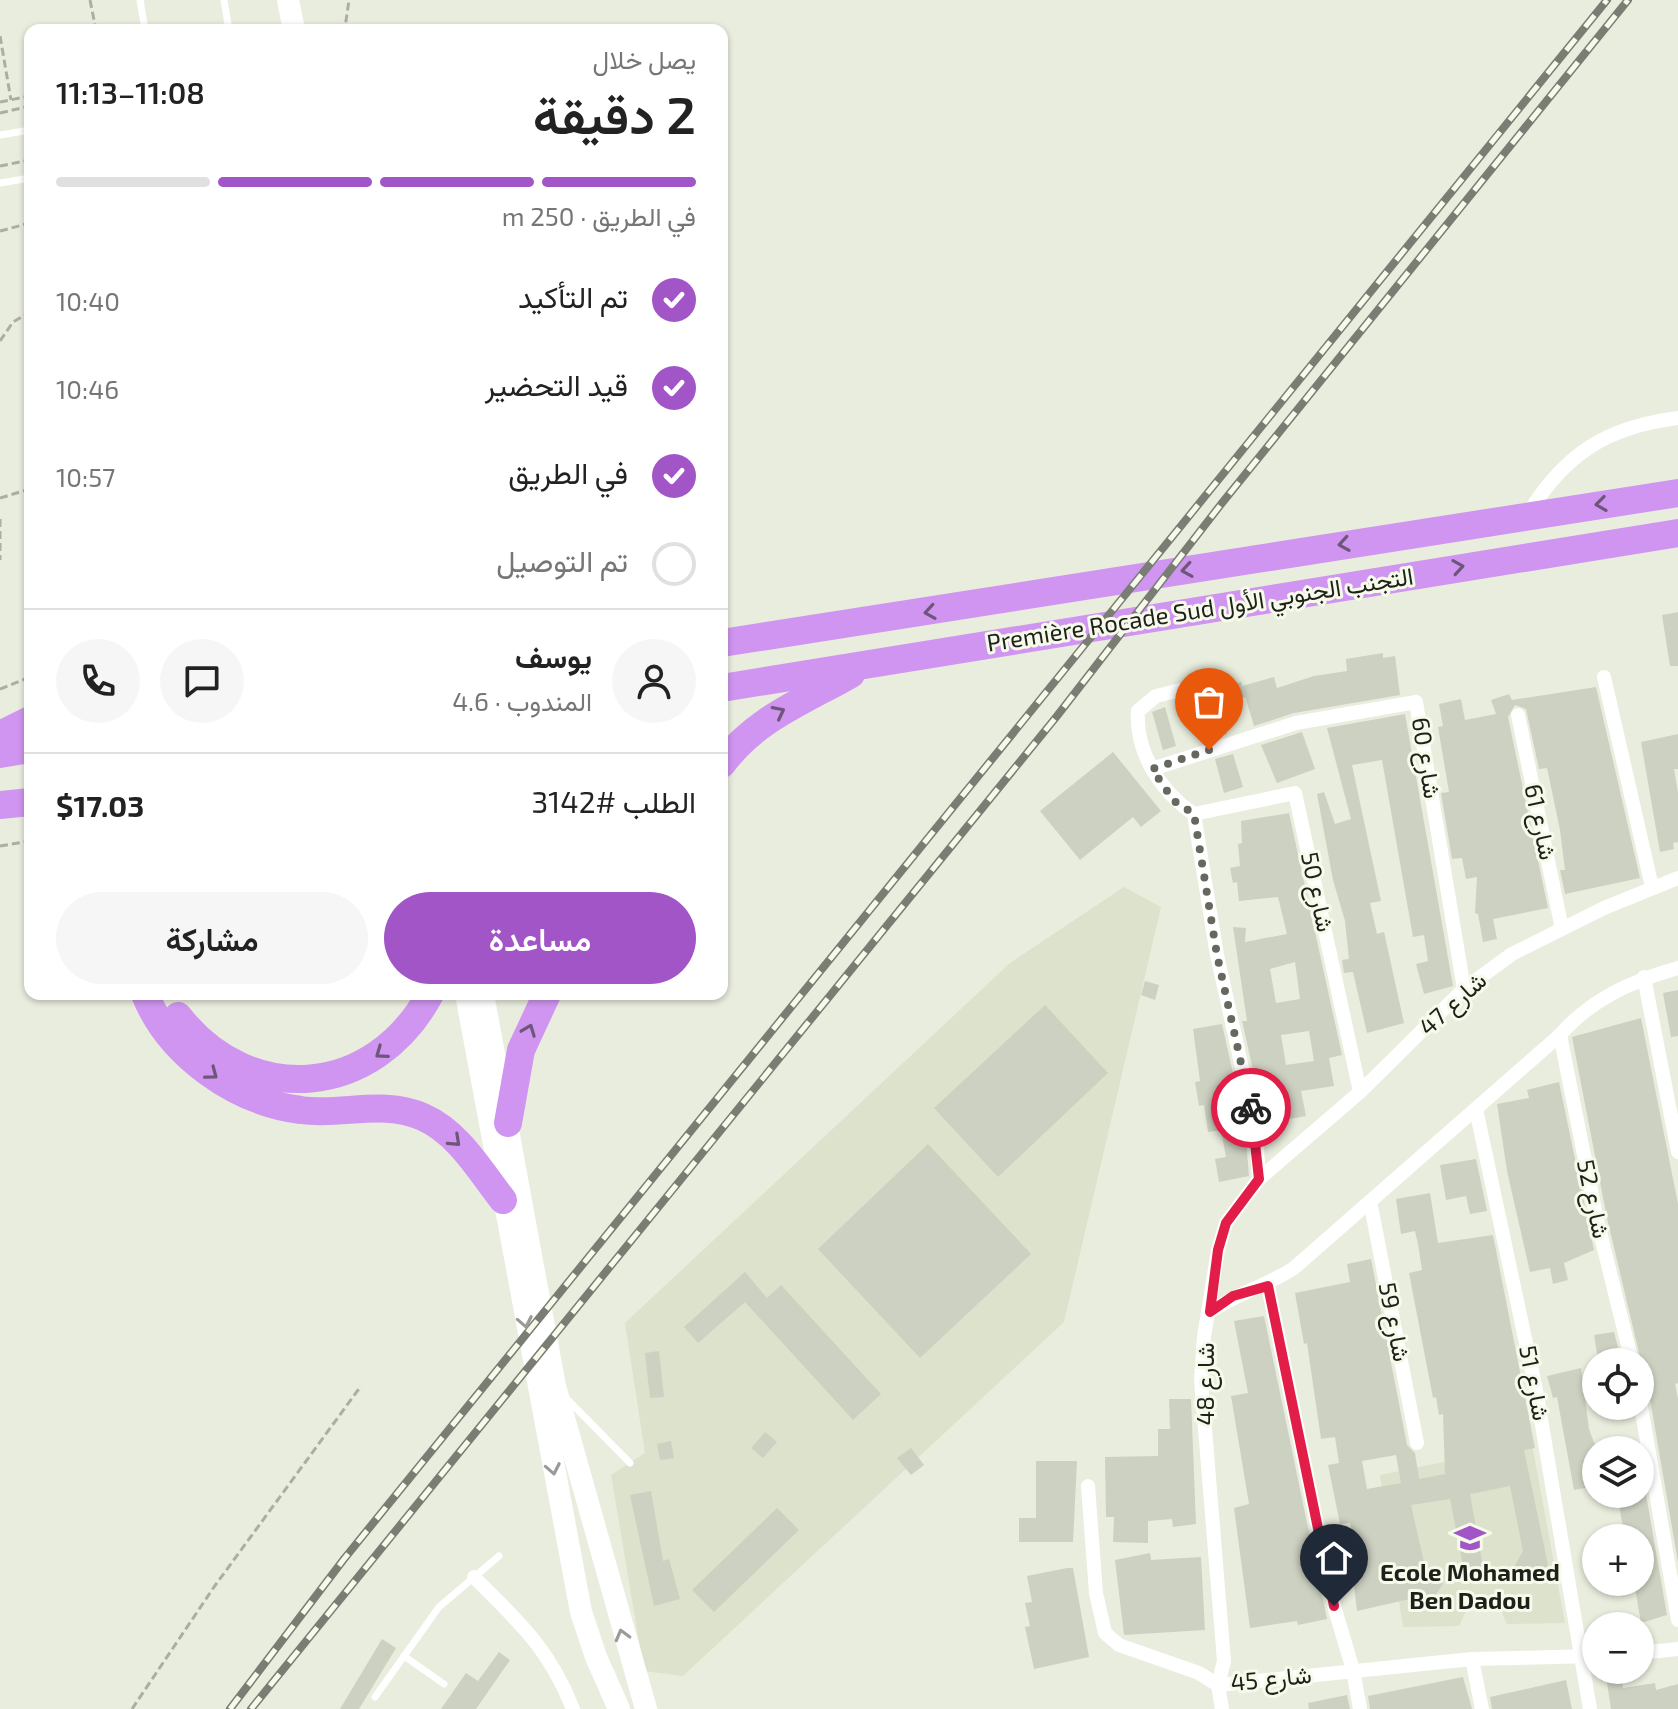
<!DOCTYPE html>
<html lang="ar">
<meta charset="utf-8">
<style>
body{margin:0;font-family:"Exo 2",Vazirmatn,sans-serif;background:#f6f6f6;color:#222;direction:rtl;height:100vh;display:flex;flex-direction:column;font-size:30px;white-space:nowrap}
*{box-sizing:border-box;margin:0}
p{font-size:26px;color:#767676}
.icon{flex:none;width:44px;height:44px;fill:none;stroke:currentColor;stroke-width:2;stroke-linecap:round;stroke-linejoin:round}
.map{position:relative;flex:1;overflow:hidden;direction:ltr}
.details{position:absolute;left:24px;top:24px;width:704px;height:976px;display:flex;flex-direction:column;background:#fff;border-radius:16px;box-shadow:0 2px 6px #0004;direction:rtl}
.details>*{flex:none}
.tools{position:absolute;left:1582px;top:1348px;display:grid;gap:16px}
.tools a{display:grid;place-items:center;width:72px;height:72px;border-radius:50%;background:#fff;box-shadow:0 2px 6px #0004;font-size:40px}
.pin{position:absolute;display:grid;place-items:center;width:68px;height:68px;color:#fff;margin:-82px -34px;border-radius:50% 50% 50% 0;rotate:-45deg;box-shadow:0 0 8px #0007}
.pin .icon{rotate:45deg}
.courier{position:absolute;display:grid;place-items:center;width:80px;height:80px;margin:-40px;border:6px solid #e11d48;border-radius:50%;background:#fff;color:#222;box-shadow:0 2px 10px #0007}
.headline em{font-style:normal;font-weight:600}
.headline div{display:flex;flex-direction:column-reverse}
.headline{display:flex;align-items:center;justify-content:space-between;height:136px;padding:0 32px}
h1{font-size:52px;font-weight:600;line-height:60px}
.bar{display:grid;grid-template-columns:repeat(4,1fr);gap:12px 8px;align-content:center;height:96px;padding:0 32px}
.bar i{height:10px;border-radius:6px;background:#e0e0e0}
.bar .on{background:#a155c7}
.bar p{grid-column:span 4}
.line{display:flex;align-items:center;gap:20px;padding:0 32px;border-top:2px solid #e0e0e0}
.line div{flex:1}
.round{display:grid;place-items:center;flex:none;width:84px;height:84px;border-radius:42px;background:#f6f6f6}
ol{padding:0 32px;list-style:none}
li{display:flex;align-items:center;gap:24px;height:88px}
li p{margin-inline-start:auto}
li .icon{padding:8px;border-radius:50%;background:#a155c7;color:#fff;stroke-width:4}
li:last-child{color:#767676}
li i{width:44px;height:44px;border:4px solid #e0e0e0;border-radius:50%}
.action{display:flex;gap:16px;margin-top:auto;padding:16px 32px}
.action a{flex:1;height:92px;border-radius:48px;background:#a155c7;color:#fff;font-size:32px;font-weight:600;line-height:92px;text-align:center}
.action a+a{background:#f6f6f6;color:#222}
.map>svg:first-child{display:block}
.built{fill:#dce2cb}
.building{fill:#cdd1c1;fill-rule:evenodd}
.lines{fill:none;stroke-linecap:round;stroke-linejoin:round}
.path{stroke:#abafa2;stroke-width:3;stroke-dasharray:8 4;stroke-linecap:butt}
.service{stroke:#fff;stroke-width:7}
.minor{stroke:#fff;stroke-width:14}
.secondary{stroke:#fff;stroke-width:22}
.motorway{stroke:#d095f0;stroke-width:28}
.rail-casing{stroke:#7a7d73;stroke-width:8}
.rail{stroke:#f6faea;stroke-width:5;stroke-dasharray:15;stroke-linecap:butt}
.oneway{stroke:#6e557a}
.oneway2{stroke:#9a9b98}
.done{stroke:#65685e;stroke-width:8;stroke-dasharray:0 14.4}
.route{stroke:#e11d48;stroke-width:10}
.labels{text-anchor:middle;stroke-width:6;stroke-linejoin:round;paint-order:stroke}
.street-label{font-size:24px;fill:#1e201a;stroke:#f6faea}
.poi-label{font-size:24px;font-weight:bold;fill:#1e201a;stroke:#f6faea}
</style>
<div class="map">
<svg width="1678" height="1709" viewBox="0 0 1678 1709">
<rect width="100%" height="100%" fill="#e9eddd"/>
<!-- built -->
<g class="built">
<path d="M1124,887L1161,907L1064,1322L683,1676L644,1671L611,1475L645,1453L625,1323L1010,963Z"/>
<path d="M1532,1444L1565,1623L1507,1624L1497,1602L1468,1607L1459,1626L1403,1627L1380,1475Z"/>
</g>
<!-- building -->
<g class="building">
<path d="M1678,612V666H1670L1662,615Z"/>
<path d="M1383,653V658L1395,656L1400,695L1294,713L1254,726L1242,686L1274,677L1277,688L1314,676L1347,671L1346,659Z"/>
<path d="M1241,682L1245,697L1229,702L1225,687Z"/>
<path d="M1596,687L1640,878L1565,894L1560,870H1565L1560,830L1547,768L1539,769L1526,709L1515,705L1508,717L1548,908L1493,919L1497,939L1483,942L1478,914L1475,913L1477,877L1466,879L1462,858L1452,859L1441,793L1449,792L1438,727L1443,726L1439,704L1461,699L1465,720L1496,714L1491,700L1509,694L1512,700Z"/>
<path d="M1165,707L1176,746L1163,750L1152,712Z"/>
<path d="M1221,711L1227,734L1206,741L1199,717Z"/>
<path d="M1405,714L1453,986L1424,994L1416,964L1428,961L1424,935L1413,937L1382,760L1352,765L1381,901L1370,903L1377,934L1384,932L1404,1023L1367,1033L1353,972L1344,973L1342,960L1349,959L1345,921L1333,880L1317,794L1324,792L1335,824L1351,819L1327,728Z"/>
<path d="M1302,732L1315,769L1277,783L1261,745Z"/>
<path d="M1678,734V769H1674L1678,793V842L1673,843L1674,849L1660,852L1641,742Z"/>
<path d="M1113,752L1161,811L1141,827L1133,817L1080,860L1040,811Z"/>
<path d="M1233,754L1243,787L1224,793L1215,759Z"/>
<path d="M1289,813L1342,1055L1329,1058L1334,1086L1301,1091L1306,1116L1265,1123L1242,1021H1247L1233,927L1246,928L1245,942L1287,934L1278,897L1239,901L1237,882L1233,883L1230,868L1240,866L1238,844L1242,843L1241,821ZM1295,962L1300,999L1276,1003L1270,969ZM1309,1031L1314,1061L1286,1065L1281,1035Z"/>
<path d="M1145,981L1159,985L1155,1000L1141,995Z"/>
<path d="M1678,990V1036L1671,1037L1663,993Z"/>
<path d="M1045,1005L1108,1073L998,1177L934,1108Z"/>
<path d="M1641,1018L1678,1204V1383L1675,1384L1678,1399V1562L1650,1399L1607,1218L1572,1037Z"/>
<path d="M1222,1024L1245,1127L1249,1176L1219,1182L1215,1159L1226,1157L1221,1130L1208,1132L1204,1105L1199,1106L1195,1082L1200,1081L1193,1029Z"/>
<path d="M1559,1082L1594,1250L1564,1263L1568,1280L1553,1284L1550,1268L1530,1272L1507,1171L1497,1104L1529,1098L1527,1090Z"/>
<path d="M928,1144L1031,1254L920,1358L818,1249Z"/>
<path d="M1476,1159L1487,1211L1470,1214L1466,1196L1446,1200L1440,1165Z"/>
<path d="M1430,1193L1438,1243L1493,1235L1535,1448L1524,1450L1548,1565L1536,1584L1513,1569L1523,1551L1510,1486L1470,1494L1484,1572L1465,1576L1450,1499L1411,1505L1426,1571L1443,1584L1427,1607L1414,1598L1357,1611L1351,1561L1358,1559L1350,1523L1340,1524L1328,1465L1339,1463L1335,1437L1321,1439L1307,1343L1304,1344L1295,1293L1350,1282L1347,1264L1371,1259L1407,1445L1415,1453L1419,1479L1445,1474L1443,1414L1439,1415L1436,1397L1433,1398L1409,1273L1422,1270L1418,1244L1415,1231L1401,1234L1396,1199ZM1396,1455L1401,1483L1367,1489L1362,1461Z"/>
<path d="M745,1272L767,1298L781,1285L881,1394L853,1420L745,1302L698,1343L684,1327Z"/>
<path d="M1264,1316L1327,1619L1298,1625L1297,1621L1250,1628L1234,1508L1249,1504L1231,1396L1248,1393L1234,1321Z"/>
<path d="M1614,1332L1620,1355L1598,1359L1594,1335Z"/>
<path d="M659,1351L664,1397L650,1398L645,1353Z"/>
<path d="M1581,1368L1589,1429L1596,1448V1486L1574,1490L1557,1397L1553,1398L1547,1376Z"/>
<path d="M1169,1399H1191L1196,1524L1173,1527L1172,1519L1148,1521V1543L1113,1542L1114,1517H1106L1105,1457L1158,1456V1429H1170Z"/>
<path d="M765,1432L777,1442L763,1458L751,1448Z"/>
<path d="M671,1441L674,1458L660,1460L657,1444Z"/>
<path d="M911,1448L924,1465L911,1475L897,1458Z"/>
<path d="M1640,1460L1667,1615L1641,1623L1634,1582H1640V1538H1625L1617,1494H1640Z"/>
<path d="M1036,1461H1077L1073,1542H1019V1518H1036Z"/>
<path d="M651,1491L663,1561L669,1559L680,1599L654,1606L630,1495Z"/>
<path d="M777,1508L799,1530L714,1612L692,1590Z"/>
<path d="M1150,1553L1151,1560L1201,1557L1205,1630L1124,1635L1115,1560Z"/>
<path d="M1067,1568H1073L1089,1657L1034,1669L1025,1627L1030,1626L1025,1603L1032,1602L1027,1576Z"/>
<path d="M382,1639L396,1648L359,1709H340Z"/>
<path d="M499,1652L510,1660L476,1709H441L466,1673L478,1681Z"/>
<path d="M1463,1677L1472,1709H1370L1368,1696Z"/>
<path d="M1566,1680L1572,1709H1492L1490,1697Z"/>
<path d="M1622,1680L1623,1688L1655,1683L1656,1690L1678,1684V1709H1611L1607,1683Z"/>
<path d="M1347,1695L1350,1709H1309L1308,1703Z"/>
</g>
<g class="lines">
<!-- path -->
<g class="path">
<path d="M90,0L96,30"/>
<path d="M336,30L346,21L349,0"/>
<path d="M0,36L11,100"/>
<path d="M0,102L30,96"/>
<path d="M0,113L30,106"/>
<path d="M0,166L30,160"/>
<path d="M0,231L30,223"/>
<path d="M0,341L13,322L30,312"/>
<path d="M0,498L30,489"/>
<path d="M0,519V560"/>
<path d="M0,689L30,677"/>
<path d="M0,846L30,841"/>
<path d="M132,1709L214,1587L361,1386"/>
</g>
<!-- service -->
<g class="service">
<path d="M140,0L145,30"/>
<path d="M224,0L229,30"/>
<path d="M0,135L30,130"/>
<path d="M0,183L30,178"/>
<path d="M565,1397L630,1463"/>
<path d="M404,1656L444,1684"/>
<path d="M375,1697L439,1607L499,1556"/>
</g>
<!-- minor -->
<g class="minor">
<path d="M1527,515C1565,454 1606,427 1678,418"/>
<path d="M1604,677L1652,887"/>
<path d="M1201,685L1156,696L1138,711C1135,752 1161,792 1194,814L1217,955L1256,1131L1259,1179L1226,1223L1218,1250L1204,1337L1201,1380L1224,1661L1218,1685L1222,1709"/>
<path d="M1518,715L1562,929"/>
<path d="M1152,769L1296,723L1416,702L1464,989"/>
<path d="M1194,814L1295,793L1360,1092"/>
<path d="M1644,977L1678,1152"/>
<path d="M1560,1035L1597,1220L1632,1362"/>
<path d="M1476,1109L1536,1390L1590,1709"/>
<path d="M1259,1179L1360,1092L1464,989L1512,954L1604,908L1678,878"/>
<path d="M1370,1201L1417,1443"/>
<path d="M1268,1286L1334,1606L1353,1670L1360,1709"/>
<path d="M1210,1312C1237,1293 1267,1286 1294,1268L1560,1035C1591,999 1632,981 1678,968"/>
<path d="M1640,1401L1678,1620"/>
<path d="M1088,1486L1096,1593L1105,1633L1119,1645L1199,1673L1218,1685L1472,1659L1596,1656"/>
<path d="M474,1577C519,1622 549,1648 573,1709"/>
<path d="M1640,1653L1678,1649"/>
<path d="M1472,1659L1482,1709"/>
</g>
<!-- secondary -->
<g class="secondary">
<path d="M288,0L294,30"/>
<path d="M466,994L581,1612L596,1657L619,1709"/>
<path d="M483,994L555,1386L646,1709"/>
</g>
<!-- motorway -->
<g class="motorway">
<path d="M722,643L1678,493"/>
<path d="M722,688L1678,533"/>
<path d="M0,735L30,720"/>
<path d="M0,754L30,749"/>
<path d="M722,764C755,719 804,701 851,674"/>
<path d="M0,805L30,802"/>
<path d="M145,994C169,1055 236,1102 301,1110C342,1116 383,1099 423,1117C459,1133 480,1171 503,1200"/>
<path d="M178,1016C251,1109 375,1097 430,994"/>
<path d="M508,1123L521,1050L547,994"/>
</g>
<defs>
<g id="rail">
<path d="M230,1709L344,1559L1607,0"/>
<path d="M251,1709L1057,716L1222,503L1628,0"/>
</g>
</defs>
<!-- rail casing -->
<use href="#rail" class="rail-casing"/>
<!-- rail -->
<use href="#rail" class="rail"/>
</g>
<!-- one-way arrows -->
<defs><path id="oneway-chevron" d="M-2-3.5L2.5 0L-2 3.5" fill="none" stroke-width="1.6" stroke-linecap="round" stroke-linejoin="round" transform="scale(2)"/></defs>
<g class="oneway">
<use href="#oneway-chevron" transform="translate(1601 504) rotate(172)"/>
<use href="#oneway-chevron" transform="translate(1344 544) rotate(171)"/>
<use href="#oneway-chevron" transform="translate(1458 567) rotate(-9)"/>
<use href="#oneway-chevron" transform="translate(1187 570) rotate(171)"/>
<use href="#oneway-chevron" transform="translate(930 612) rotate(171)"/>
<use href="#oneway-chevron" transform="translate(779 712) rotate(-27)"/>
<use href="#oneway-chevron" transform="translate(529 1030) rotate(-69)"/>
<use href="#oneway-chevron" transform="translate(381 1053) rotate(144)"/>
<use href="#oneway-chevron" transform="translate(212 1074) rotate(37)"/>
<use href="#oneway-chevron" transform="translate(455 1141) rotate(43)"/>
</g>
<g class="oneway2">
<use href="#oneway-chevron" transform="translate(525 1322) rotate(79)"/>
<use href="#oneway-chevron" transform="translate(553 1469) rotate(79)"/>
<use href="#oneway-chevron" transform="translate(622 1635) rotate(-105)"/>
</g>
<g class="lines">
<!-- done -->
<path class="done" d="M1209,750L1152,769L1174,801L1194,814L1217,955L1251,1108"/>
<!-- route -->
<path class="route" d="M1251,1108L1259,1179L1226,1223L1218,1250L1210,1312L1233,1296L1268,1286L1334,1606"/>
</g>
<!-- icons -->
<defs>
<symbol id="school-bare" viewBox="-9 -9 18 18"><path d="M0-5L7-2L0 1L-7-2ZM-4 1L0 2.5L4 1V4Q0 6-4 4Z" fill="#a155c7" stroke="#f6faea" stroke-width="2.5" paint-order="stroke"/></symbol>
</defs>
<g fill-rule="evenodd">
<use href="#school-bare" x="1448" y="1516" width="44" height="44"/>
</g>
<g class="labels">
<!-- street labels -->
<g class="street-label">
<text transform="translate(1200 610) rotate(-9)" y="8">Première Rocade Sud التجنب الجنوبي الأول</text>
<text transform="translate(1426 758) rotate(81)" y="8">شارع 60</text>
<text transform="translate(1540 822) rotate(78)" y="8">شارع 61</text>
<text transform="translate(1317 892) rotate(78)" y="8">شارع 50</text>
<text transform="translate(1453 1004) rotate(-42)" y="8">شارع 47</text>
<text transform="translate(1593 1199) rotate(78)" y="8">شارع 52</text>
<text transform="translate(1394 1322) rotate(79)" y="8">شارع 59</text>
<text transform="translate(1534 1383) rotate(79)" y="8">شارع 51</text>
<text transform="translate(1206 1384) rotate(-90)" y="8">شارع 48</text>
<text transform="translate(1271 1679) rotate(-6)" y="8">شارع 45</text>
</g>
<!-- poi labels -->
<g class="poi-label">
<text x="1470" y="1581">Ecole Mohamed<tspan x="1470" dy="28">Ben Dadou</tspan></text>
</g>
</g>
</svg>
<div class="tools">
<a><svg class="icon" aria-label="locate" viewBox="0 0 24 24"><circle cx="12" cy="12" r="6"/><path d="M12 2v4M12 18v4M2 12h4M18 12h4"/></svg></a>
<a><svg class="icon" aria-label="layers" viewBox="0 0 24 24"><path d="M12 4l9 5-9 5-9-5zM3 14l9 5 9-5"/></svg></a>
<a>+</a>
<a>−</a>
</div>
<div class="pin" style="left:1209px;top:750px;background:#ea580c"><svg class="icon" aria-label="bag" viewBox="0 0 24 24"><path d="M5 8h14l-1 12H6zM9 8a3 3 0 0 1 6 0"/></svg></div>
<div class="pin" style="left:1334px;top:1606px;background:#1f2937"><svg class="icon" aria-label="home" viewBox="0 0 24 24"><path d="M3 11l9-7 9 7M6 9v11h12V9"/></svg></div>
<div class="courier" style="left:1251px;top:1108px"><svg class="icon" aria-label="bike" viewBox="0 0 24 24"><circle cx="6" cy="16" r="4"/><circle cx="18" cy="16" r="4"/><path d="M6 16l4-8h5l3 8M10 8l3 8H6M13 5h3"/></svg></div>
<section class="details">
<div class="headline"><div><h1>2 دقيقة</h1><p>يصل خلال</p></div><em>11:08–11:13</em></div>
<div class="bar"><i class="on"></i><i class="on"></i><i class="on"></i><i></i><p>في الطريق · 250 m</p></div>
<ol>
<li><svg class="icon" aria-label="check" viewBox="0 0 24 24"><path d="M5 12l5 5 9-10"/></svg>تم التأكيد<p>10:40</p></li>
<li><svg class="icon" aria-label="check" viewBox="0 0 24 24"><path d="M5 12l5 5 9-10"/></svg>قيد التحضير<p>10:46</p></li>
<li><svg class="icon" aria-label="check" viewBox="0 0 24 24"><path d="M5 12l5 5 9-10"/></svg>في الطريق<p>10:57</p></li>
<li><i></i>تم التوصيل</li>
</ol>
<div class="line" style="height:144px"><a class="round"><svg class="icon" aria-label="person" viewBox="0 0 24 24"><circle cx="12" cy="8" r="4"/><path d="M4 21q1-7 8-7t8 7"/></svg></a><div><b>يوسف</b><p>المندوب · 4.6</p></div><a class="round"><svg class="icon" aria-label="chat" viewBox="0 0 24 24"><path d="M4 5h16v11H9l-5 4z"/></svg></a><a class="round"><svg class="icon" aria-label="phone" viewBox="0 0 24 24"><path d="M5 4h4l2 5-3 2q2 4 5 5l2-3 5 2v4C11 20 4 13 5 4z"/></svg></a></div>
<div class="line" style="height:104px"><div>الطلب #3142</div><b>$17.03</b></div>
<div class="action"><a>مساعدة</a><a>مشاركة</a></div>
</section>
</div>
